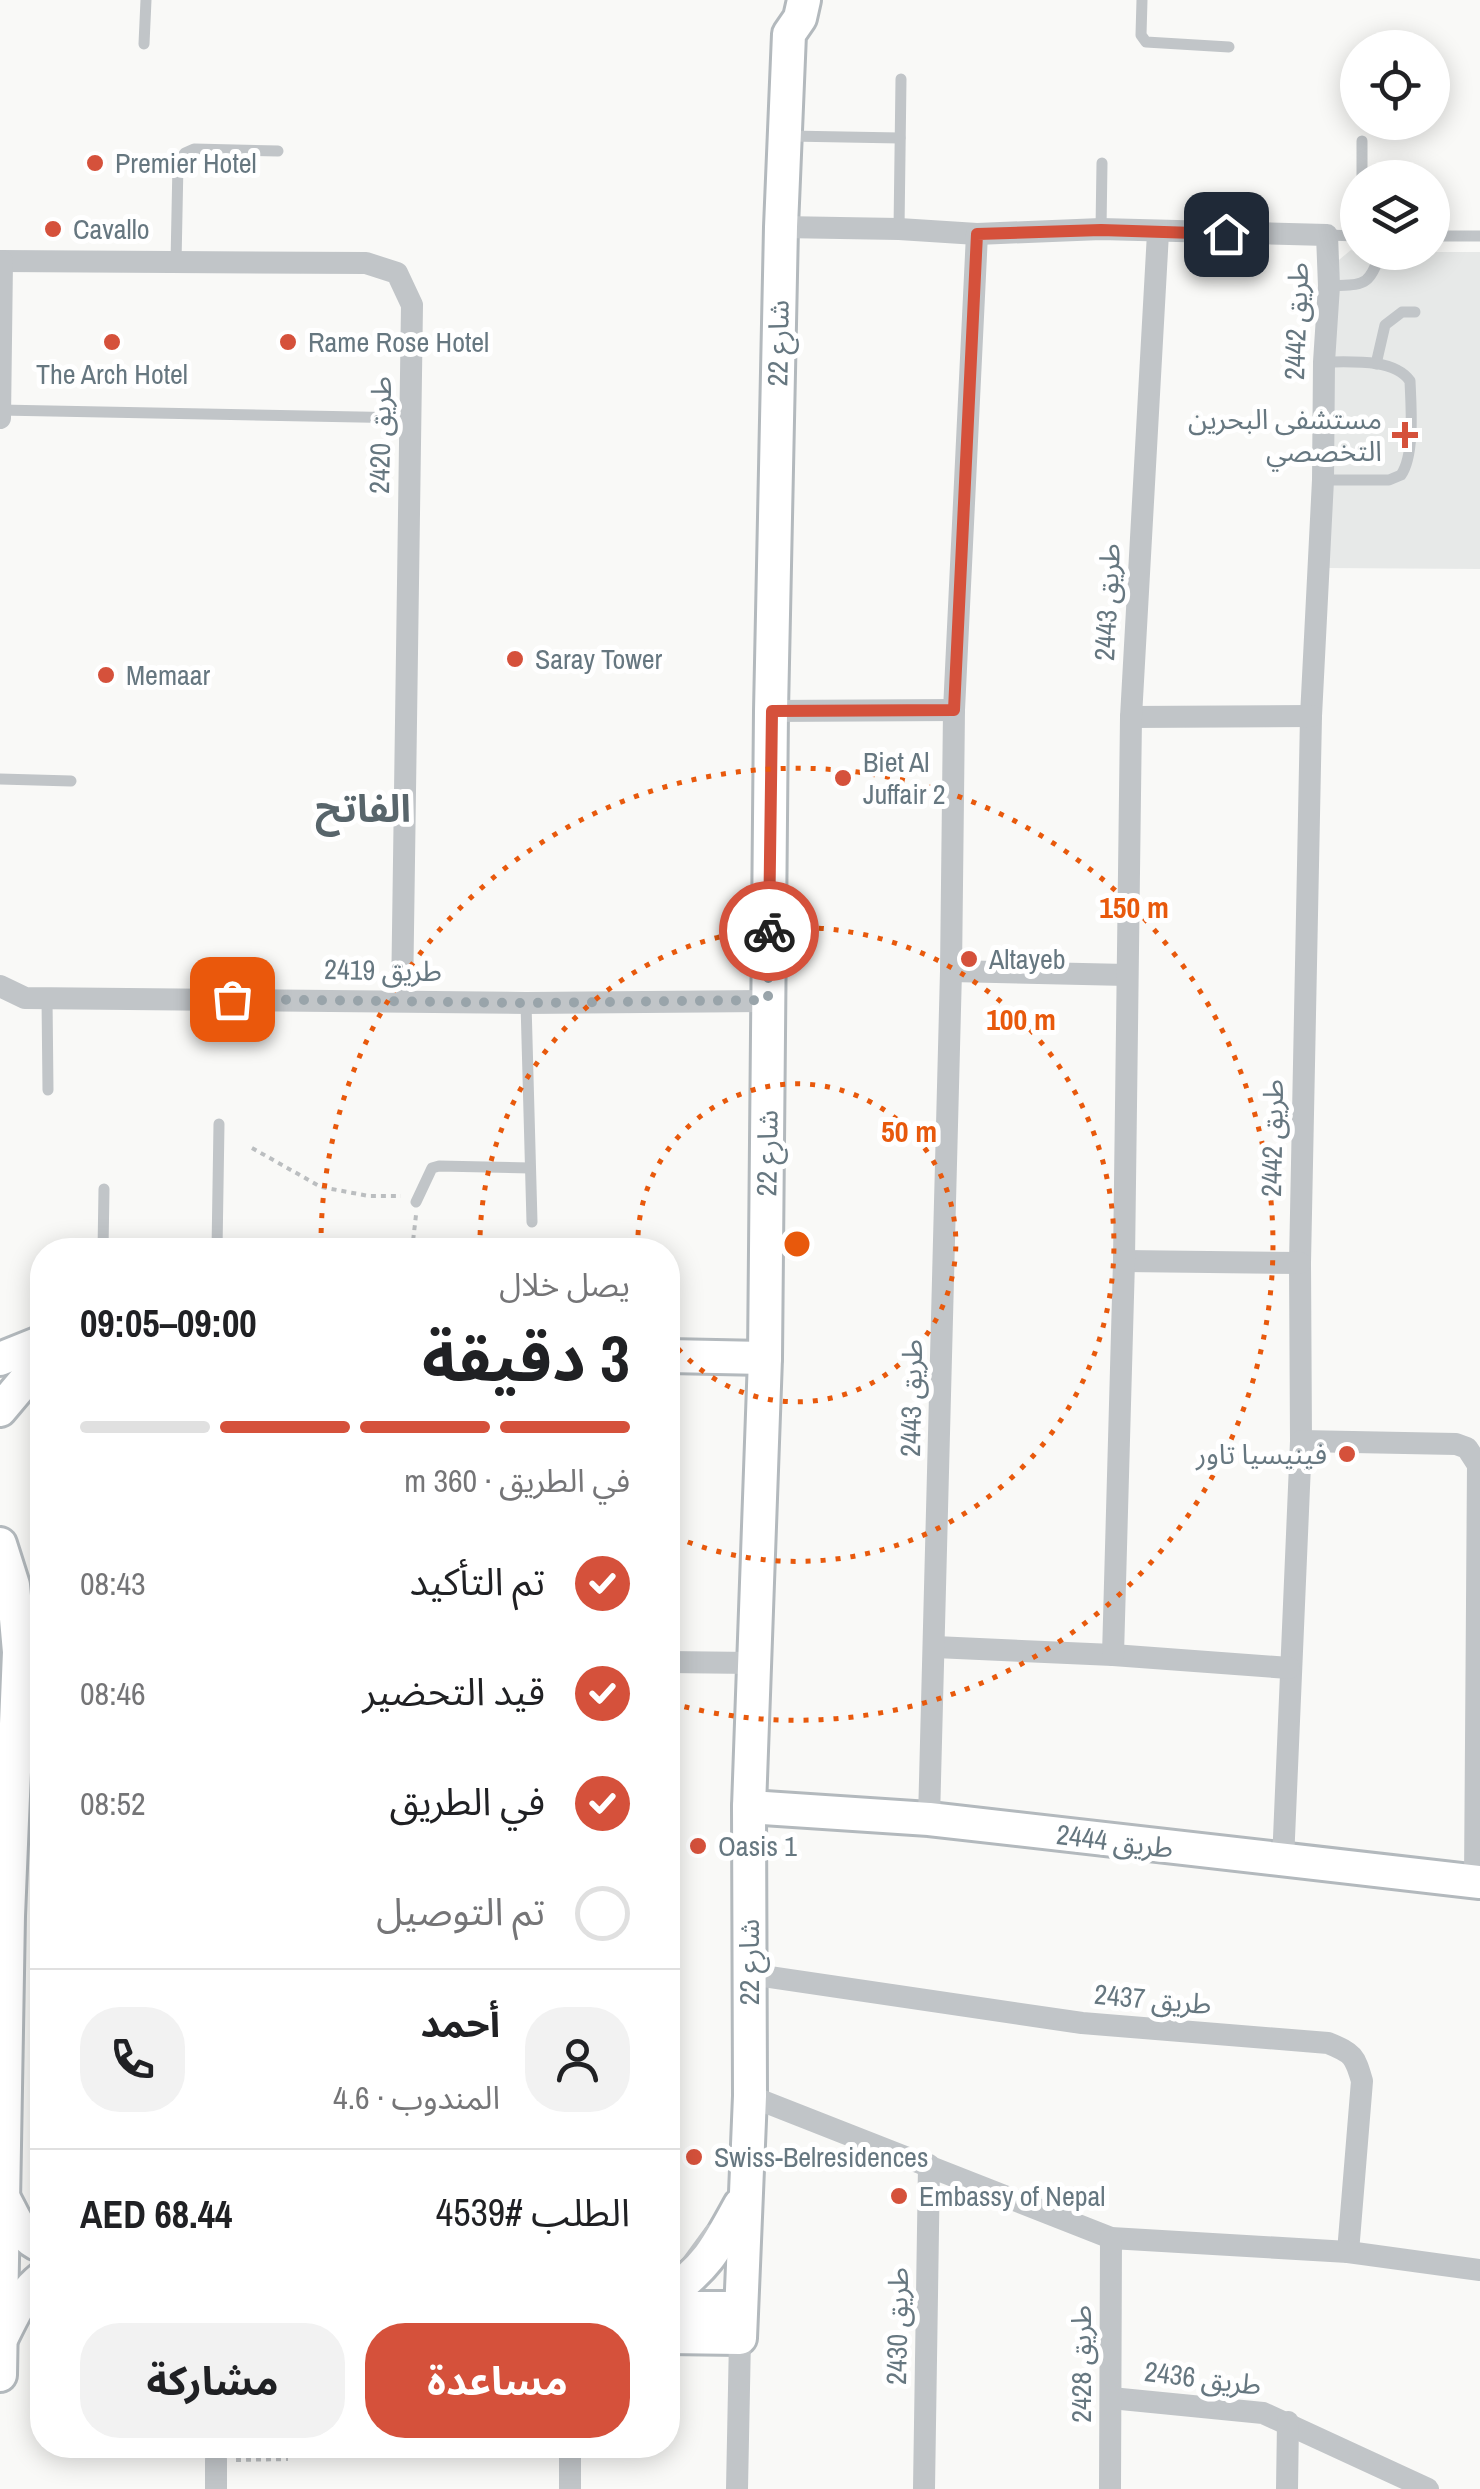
<!DOCTYPE html>
<html lang="ar">
<meta charset="utf-8">
<style>
body{margin:0;font-family:"Archivo Narrow","Noto Sans Arabic",sans-serif;background:#f2f2f2;color:#202124;direction:rtl;height:100vh;display:flex;flex-direction:column;font-size:38px;white-space:nowrap}
*{box-sizing:border-box;margin:0}
p{font-size:32px;color:#757577}
.icon{flex:none;width:55px;height:55px;fill:none;stroke:currentColor;stroke-width:2;stroke-linecap:round;stroke-linejoin:round}
.map{position:relative;flex:1;overflow:hidden;direction:ltr}
.sheet{position:absolute;left:30px;top:1238px;width:650px;height:1220px;display:flex;flex-direction:column;background:#fff;border-radius:40px;box-shadow:0 5px 25px #0003;direction:rtl}
.sheet>*{flex:none}
.controls{position:absolute;left:1340px;top:30px;display:grid;gap:20px}
.controls a{display:grid;place-items:center;width:110px;height:110px;border-radius:50%;background:#fff;box-shadow:0 5px 25px #0003;font-size:50px}
.pin{position:absolute;display:grid;place-items:center;width:85px;height:85px;color:#fff;margin:-42px;border-radius:20px;box-shadow:0 5px 15px #0006}
.courier{position:absolute;display:grid;place-items:center;width:100px;height:100px;margin:-50px;border:8px solid #d5513b;border-radius:50%;background:#fff;color:#222;box-shadow:0 2px 12px #0007}
.head em{font-style:normal;font-weight:700}
.head div{display:flex;flex-direction:column-reverse}
.head{display:flex;align-items:center;justify-content:space-between;height:170px;padding:0 50px}
h1{font-size:65px;font-weight:700;line-height:75px}
.bar{display:grid;grid-template-columns:repeat(4,1fr);gap:15px 10px;align-content:center;height:120px;padding:0 50px}
.bar i{height:12px;border-radius:8px;background:#e0e0e0}
.bar .current{background:#d5513b}
.bar p{grid-column:span 4}
.line{display:flex;align-items:center;gap:25px;padding:0 50px;border-top:2px solid #e0e0e0}
.line div{flex:1}
.round{display:grid;place-items:center;flex:none;width:105px;height:105px;border-radius:40px;background:#f2f2f2}
ol{padding:0 50px;list-style:none}
li{display:flex;align-items:center;gap:30px;height:110px}
li p{margin-inline-start:auto}
li .icon{padding:10px;border-radius:50%;background:#d5513b;color:#fff;stroke-width:4}
li:last-child{color:#757577}
li i{width:55px;height:55px;border:5px solid #e0e0e0;border-radius:50%}
.action{display:flex;gap:20px;margin-top:auto;padding:20px 50px}
.action a{flex:1;height:115px;border-radius:40px;background:#d5513b;color:#fff;font-size:40px;font-weight:700;line-height:115px;text-align:center}
.action a+a{background:#f2f2f2;color:#202124}
.map>svg:first-child{display:block}
.built{fill:#e7e9e8}
.lines{fill:none;stroke-linecap:round;stroke-linejoin:round}
.secondary-casing{stroke:#b3b9bd;stroke-width:38}
.path{stroke:#bbbec0;stroke-width:4;stroke-dasharray:5 5;stroke-linecap:butt}
.lane{stroke:#c1c5c8;stroke-width:11}
.street{stroke:#c1c5c8;stroke-width:22}
.secondary{stroke:#fff;stroke-width:32}
.done{stroke:#99a4aa;stroke-width:10;stroke-dasharray:0 18}
.route{stroke:#d5513b;stroke-width:12}
.ring{fill:none;stroke:#e8590c;stroke-width:5;stroke-dasharray:5 10}
.poi-dot{fill:#d5513b;stroke:#fff;stroke-width:4}
.labels{text-anchor:middle;stroke-width:10;stroke-linejoin:round;paint-order:stroke}
.poi-label{font-size:28px;fill:#667780;stroke:#fff;text-anchor:start}
.street-label{font-size:28px;fill:#667780;stroke:#fff}
.district-label{font-size:38px;font-weight:bold;fill:#58656b;stroke:#fff}
.centre{fill:#e8590c;stroke:#fff;stroke-width:5}
.ring-label{font-size:30px;text-anchor:middle;font-weight:bold;fill:#e8590c;stroke:#fff;stroke-width:10;stroke-linejoin:round;paint-order:stroke}
</style>
<div class="map">
<svg width="1480" height="2489" viewBox="0 0 1480 2489">
<rect width="100%" height="100%" fill="#f9f9f7"/>
<!-- built -->
<path class="built" d="M1351,250L1358,252H1480V569L1326,568L1334,264Z"/>
<g class="lines">
<defs>
<g id="secondary">
<path d="M668,1356L765,1358"/>
<path d="M0,1359L42,1342"/>
<path d="M0,1410L37,1366"/>
<path d="M0,1544L13,1585L19,1652L8,1916L0,2375"/>
<path d="M749,1807L929,1819L1480,1882"/>
<path d="M3,2197C14,2216 20,2238 42,2246"/>
<path d="M668,2295C709,2265 716,2248 740,2205"/>
<path d="M668,2308H739"/>
<path d="M3,2335C14,2313 22,2294 42,2278"/>
<path d="M668,2337L740,2338L750,2096L749,1807L765,1358L771,711L781,227L789,34L800,18L804,0"/>
</g>
</defs>
<!-- secondary casing -->
<use href="#secondary" class="secondary-casing"/>
<!-- path -->
<g class="path">
<path d="M252,1148L321,1187L369,1196H401"/>
<path d="M412,1250L416,1215"/>
<path d="M236,2460L288,2459"/>
</g>
<!-- lane -->
<g class="lane">
<path d="M1142,0L1141,35L1146,42L1229,47"/>
<path d="M144,44L146,0"/>
<path d="M789,136L900,138"/>
<path d="M1362,178V141"/>
<path d="M899,229L901,79"/>
<path d="M1101,229L1102,163"/>
<path d="M1327,235L1358,236"/>
<path d="M1432,236H1480"/>
<path d="M176,263L178,163L185,153L194,149L278,151"/>
<path d="M1329,286C1365,284 1368,288 1381,252"/>
<path d="M1376,364L1385,325L1402,312H1415"/>
<path d="M0,410L411,418"/>
<path d="M1323,480H1389L1401,475C1415,455 1411,405 1410,381C1394,358 1349,362 1324,362"/>
<path d="M0,779L71,781"/>
<path d="M47,998L48,1090"/>
<path d="M526,1003L532,1222"/>
<path d="M416,1202L432,1168L439,1166L530,1168"/>
<path d="M103,1250L104,1189"/>
<path d="M217,1250L219,1124"/>
<path d="M683,2267L710,2230"/>
</g>
<!-- street -->
<g class="street">
<path d="M781,227L899,229L977,234L1101,229L1327,235L1329,286L1324,362L1323,480L1311,716L1300,1263L1301,1441L1283,1861"/>
<path d="M0,261L366,263L397,273L412,305L402,1000"/>
<path d="M0,418L2,261"/>
<path d="M771,711L954,710"/>
<path d="M1131,717L1311,716"/>
<path d="M951,971L1127,975"/>
<path d="M0,986L25,998L526,1003L768,1001"/>
<path d="M1124,1261L1300,1263"/>
<path d="M1301,1441L1456,1444L1467,1448L1478,1465L1475,1881"/>
<path d="M935,1647L1113,1655L1289,1668"/>
<path d="M1113,1655L1124,1261L1131,717L1158,233"/>
<path d="M668,1662L752,1663"/>
<path d="M929,1819L951,971L954,710L977,234"/>
<path d="M749,1974L1082,2023L1328,2043C1353,2053 1355,2056 1362,2081L1348,2252"/>
<path d="M750,2096L1111,2238L1348,2252L1480,2270"/>
<path d="M1111,2398L1263,2413L1428,2489"/>
<path d="M216,2460V2489"/>
<path d="M570,2489V2445"/>
<path d="M737,2489L740,2338"/>
<path d="M924,2489L929,2165"/>
<path d="M1110,2489L1111,2238"/>
<path d="M1287,2489L1288,2422"/>
</g>
<!-- secondary -->
<use href="#secondary" class="secondary"/>
</g>
<g class="lines">
<!-- done -->
<path class="done" d="M232,999L526,1003L768,1000L769,931"/>
<!-- route -->
<path class="route" d="M769,931L772,711L954,710L977,234L1101,230L1226,234"/>
</g>
<!-- distance rings -->
<g class="ring">
<path d="M638 1250A159 159 0 1 1 668 1336"/>
<path d="M480 1250A317 317 0 1 1 668 1534"/>
<path d="M321 1248A476 476 0 1 1 670 1703"/>
</g>
<!-- markers -->
<g class="poi-dot">
<circle cx="95" cy="163" r="10"/>
<circle cx="53" cy="229" r="10"/>
<circle cx="112" cy="342" r="10"/>
<circle cx="288" cy="342" r="10"/>
<path d="M1400 420h10v10h10v10h-10v10h-10v-10h-10v-10h10z"/>
<circle cx="515" cy="659" r="10"/>
<circle cx="106" cy="675" r="10"/>
<circle cx="843" cy="778" r="10"/>
<circle cx="969" cy="959" r="10"/>
<circle cx="1347" cy="1454" r="10"/>
<circle cx="698" cy="1846" r="10"/>
<circle cx="694" cy="2157" r="10"/>
<circle cx="899" cy="2196" r="10"/>
</g>
<g class="labels">
<!-- poi labels -->
<g class="poi-label">
<text x="115" y="173">Premier Hotel</text>
<text x="73" y="239">Cavallo</text>
<text x="308" y="352">Rame Rose Hotel</text>
<text x="112" y="384" text-anchor="middle">The Arch Hotel</text>
<text x="1382" y="429" text-anchor="end">مستشفى البحرين<tspan x="1382" dy="32">التخصصي</tspan></text>
<text x="535" y="669">Saray Tower</text>
<text x="126" y="685">Memaar</text>
<text x="863" y="772">Biet Al<tspan x="863" dy="32">Juffair 2</tspan></text>
<text x="989" y="969">Altayeb</text>
<text x="1327" y="1464" text-anchor="end">فينيسيا تاور</text>
<text x="718" y="1856">Oasis 1</text>
<text x="714" y="2167">Swiss-Belresidences</text>
<text x="919" y="2206">Embassy of Nepal</text>
</g>
<!-- street labels -->
<g class="street-label">
<text transform="translate(1296 321) rotate(-88)" y="10">طريق 2442</text>
<text transform="translate(778 343) rotate(-89)" y="10">شارع 22</text>
<text transform="translate(380 435) rotate(-89)" y="10">طريق 2420</text>
<text transform="translate(1107 602) rotate(-87)" y="10">طريق 2443</text>
<text transform="translate(383 970) rotate(1)" y="10">طريق 2419</text>
<text transform="translate(1272 1138) rotate(-89)" y="10">طريق 2442</text>
<text transform="translate(767 1153) rotate(-89)" y="10">شارع 22</text>
<text transform="translate(911 1398) rotate(-89)" y="10">طريق 2443</text>
<text transform="translate(1115 1841) rotate(7)" y="10">طريق 2444</text>
<text transform="translate(749 1962) rotate(-90)" y="10">شارع 22</text>
<text transform="translate(1153 1999) rotate(5)" y="10">طريق 2437</text>
<text transform="translate(897 2326) rotate(-89)" y="10">طريق 2430</text>
<text transform="translate(1081 2364) rotate(-90)" y="10">طريق 2428</text>
<text transform="translate(1203 2378) rotate(7)" y="10">طريق 2436</text>
</g>
<!-- district labels -->
<g class="district-label">
<text x="363" y="822">الفاتح</text>
</g>
</g>
<circle cx="797" cy="1244" r="15" class="centre"/>
<g class="ring-label">
<text x="1134" y="918">150 m</text>
<text x="1021" y="1030">100 m</text>
<text x="909" y="1142">50 m</text>
</g>
</svg>
<div class="controls">
<a><svg class="icon" aria-label="locate" viewBox="0 0 24 24"><circle cx="12" cy="12" r="6"/><path d="M12 2v4M12 18v4M2 12h4M18 12h4"/></svg></a>
<a><svg class="icon" aria-label="layers" viewBox="0 0 24 24"><path d="M12 4l9 5-9 5-9-5zM3 14l9 5 9-5"/></svg></a>
</div>
<div class="pin" style="left:232px;top:999px;background:#ea580c"><svg class="icon" aria-label="bag" viewBox="0 0 24 24"><path d="M5 8h14l-1 12H6zM9 8a3 3 0 0 1 6 0"/></svg></div>
<div class="pin" style="left:1226px;top:234px;background:#1f2937"><svg class="icon" aria-label="home" viewBox="0 0 24 24"><path d="M3 11l9-7 9 7M6 9v11h12V9"/></svg></div>
<div class="courier" style="left:769px;top:931px"><svg class="icon" aria-label="bike" viewBox="0 0 24 24"><circle cx="6" cy="16" r="4"/><circle cx="18" cy="16" r="4"/><path d="M6 16l4-8h5l3 8M10 8l3 8H6M13 5h3"/></svg></div>
<section class="sheet">
<div class="head"><div><h1>3 دقيقة</h1><p>يصل خلال</p></div><em>09:00–09:05</em></div>
<div class="bar"><i class="current"></i><i class="current"></i><i class="current"></i><i></i><p>في الطريق · 360 m</p></div>
<ol>
<li><svg class="icon" aria-label="check" viewBox="0 0 24 24"><path d="M5 12l5 5 9-10"/></svg>تم التأكيد<p>08:43</p></li>
<li><svg class="icon" aria-label="check" viewBox="0 0 24 24"><path d="M5 12l5 5 9-10"/></svg>قيد التحضير<p>08:46</p></li>
<li><svg class="icon" aria-label="check" viewBox="0 0 24 24"><path d="M5 12l5 5 9-10"/></svg>في الطريق<p>08:52</p></li>
<li><i></i>تم التوصيل</li>
</ol>
<div class="line" style="height:180px"><a class="round"><svg class="icon" aria-label="person" viewBox="0 0 24 24"><circle cx="12" cy="8" r="4"/><path d="M4 21q1-7 8-7t8 7"/></svg></a><div><b>أحمد</b><p>المندوب · 4.6</p></div><a class="round"><svg class="icon" aria-label="phone" viewBox="0 0 24 24"><path d="M5 4h4l2 5-3 2q2 4 5 5l2-3 5 2v4C11 20 4 13 5 4z"/></svg></a></div>
<div class="line" style="height:130px"><div>الطلب #4539</div><b>AED 68.44</b></div>
<div class="action"><a>مساعدة</a><a>مشاركة</a></div>
</section>
</div>
